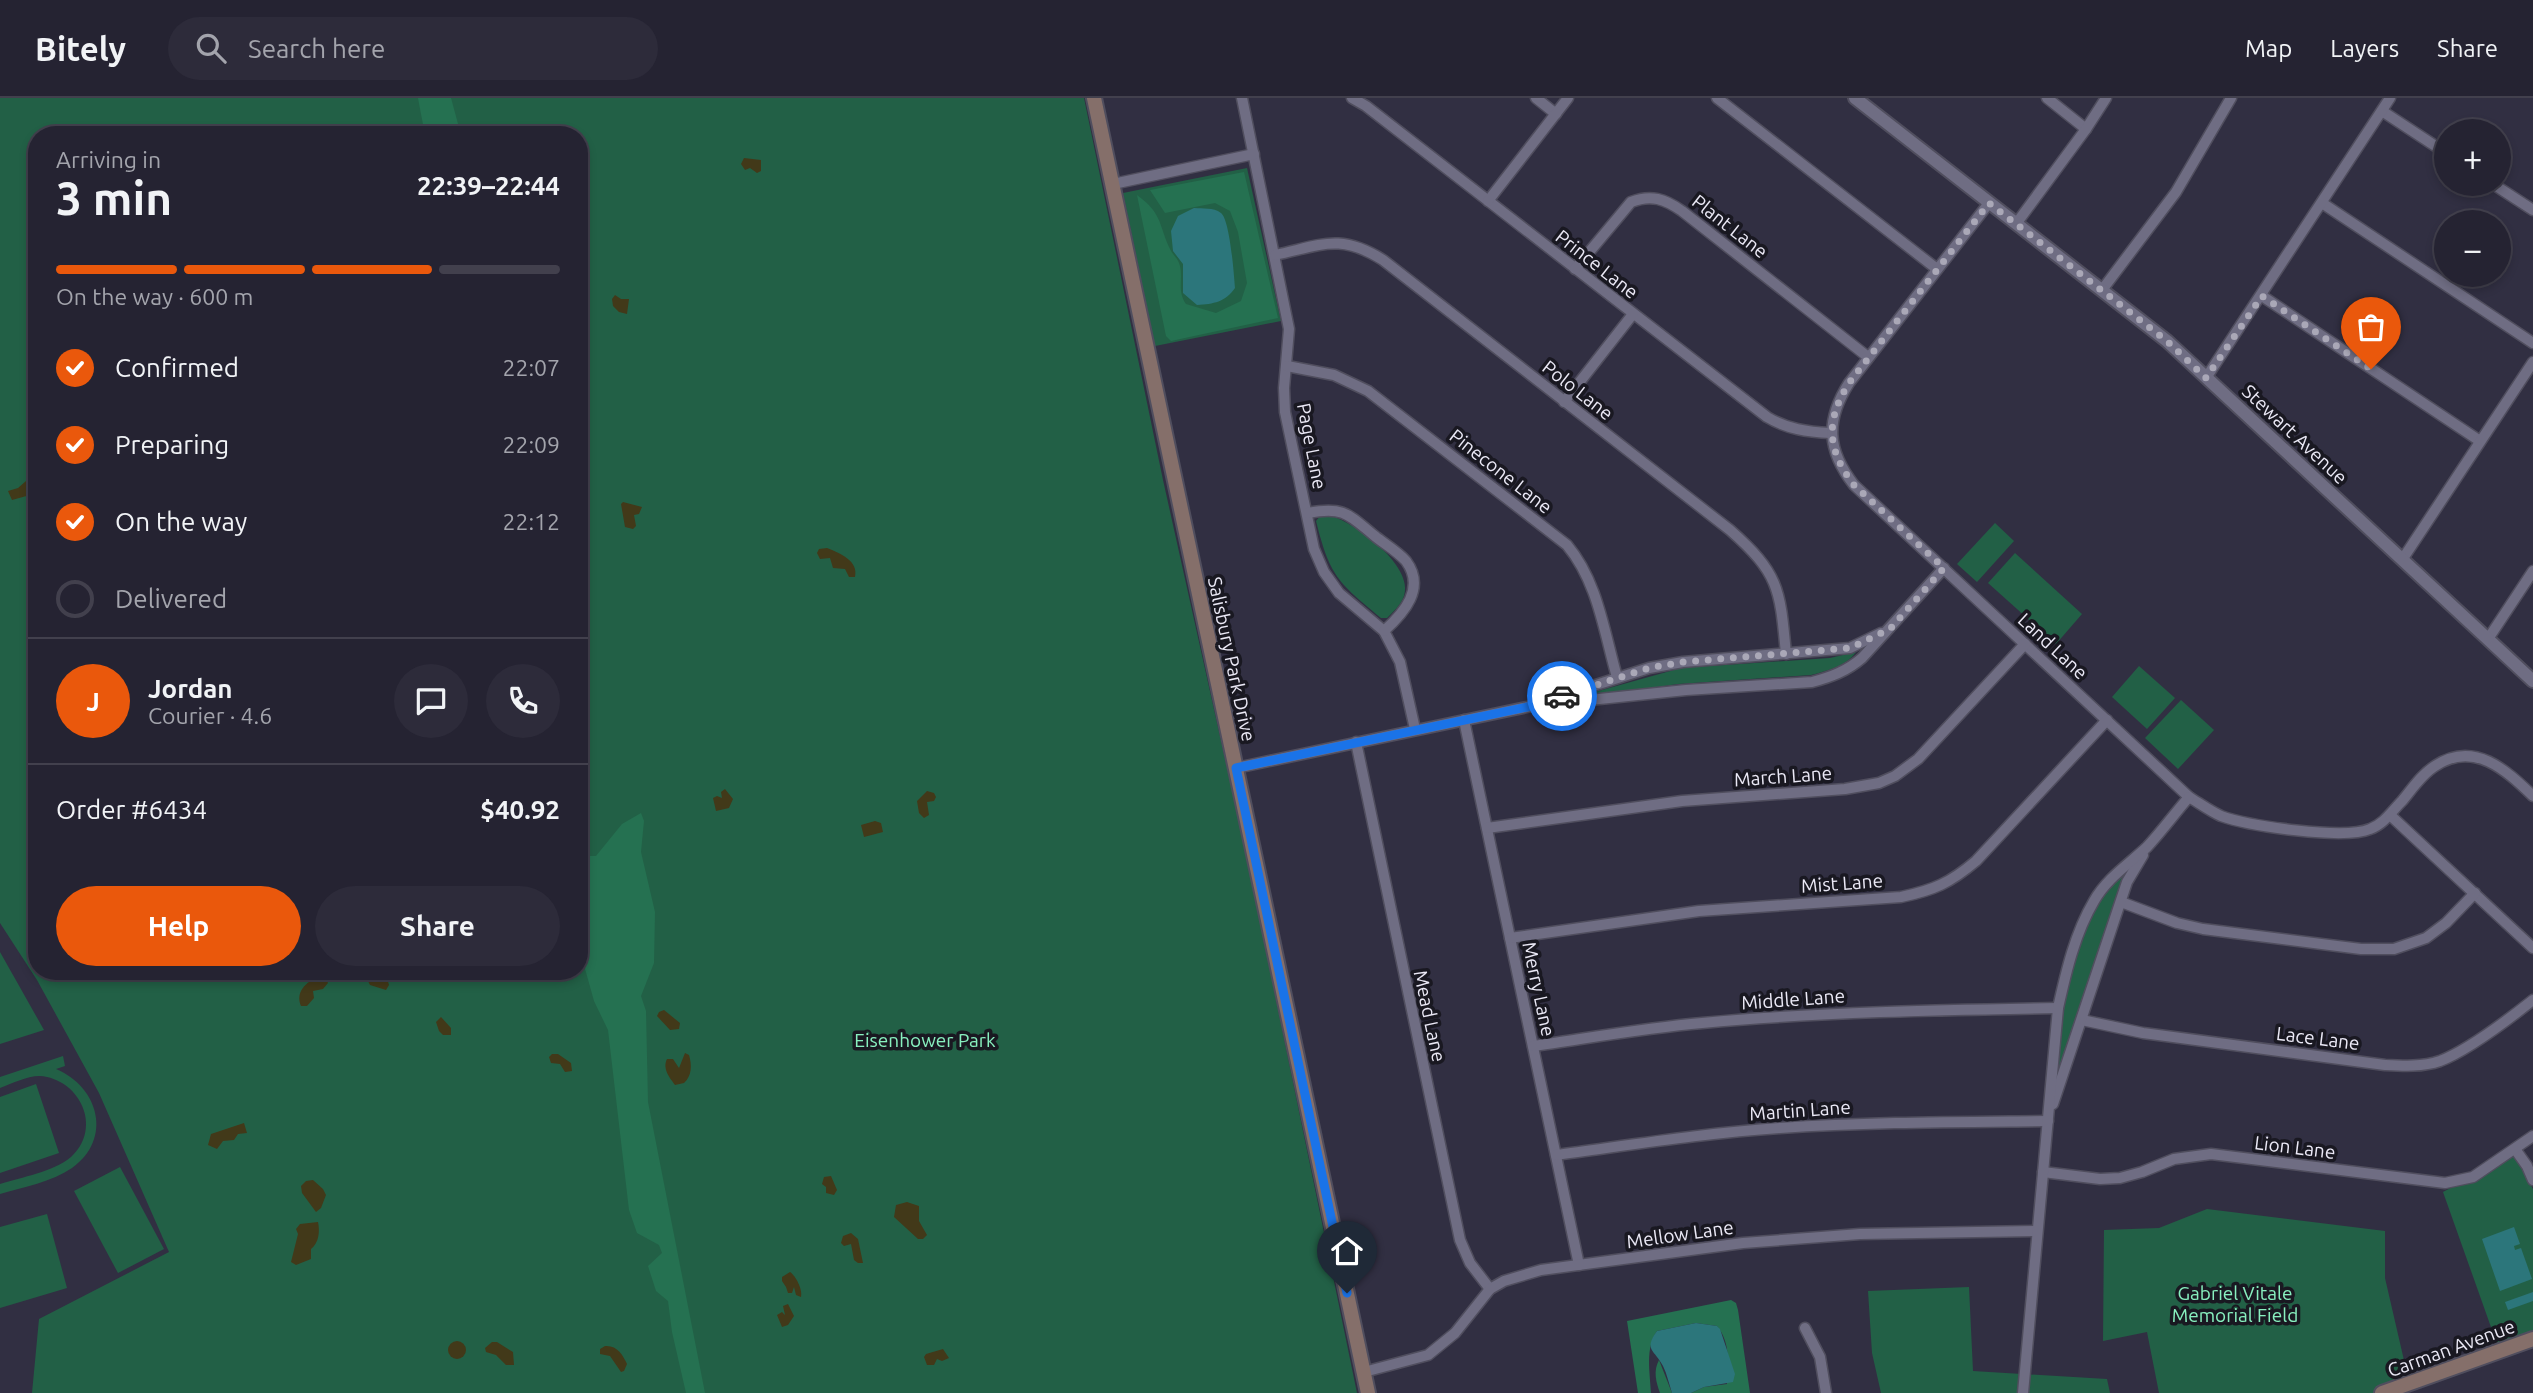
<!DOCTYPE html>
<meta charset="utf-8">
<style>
body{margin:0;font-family:Ubuntu,sans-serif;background:#2d2b3a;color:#f1f3f6;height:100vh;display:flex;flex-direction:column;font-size:26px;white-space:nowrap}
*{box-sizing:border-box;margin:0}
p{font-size:23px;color:#a3a4ac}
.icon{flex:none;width:38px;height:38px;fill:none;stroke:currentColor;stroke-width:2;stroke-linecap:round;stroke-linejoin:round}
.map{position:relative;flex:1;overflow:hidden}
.panel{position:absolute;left:28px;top:28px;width:560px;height:854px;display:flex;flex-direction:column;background:#252332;border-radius:28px;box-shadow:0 4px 10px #0003,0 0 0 2px #42404d}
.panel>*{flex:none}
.buttons{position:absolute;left:2434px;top:21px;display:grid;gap:14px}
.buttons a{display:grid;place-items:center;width:77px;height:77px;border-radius:50%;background:#252332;box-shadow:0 4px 10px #0003,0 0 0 2px #42404d;font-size:35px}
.pin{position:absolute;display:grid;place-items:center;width:60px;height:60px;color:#fff;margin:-72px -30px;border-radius:50% 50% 50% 0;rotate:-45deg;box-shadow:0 0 7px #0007}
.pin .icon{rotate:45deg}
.courier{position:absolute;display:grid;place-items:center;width:70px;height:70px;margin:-35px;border:5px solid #1a73e8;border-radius:50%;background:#fff;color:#222;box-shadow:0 2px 9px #0007}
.headline em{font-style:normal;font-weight:700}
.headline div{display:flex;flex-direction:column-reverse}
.headline{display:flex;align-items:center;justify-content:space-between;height:119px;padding:0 28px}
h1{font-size:46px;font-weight:700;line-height:52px}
.bar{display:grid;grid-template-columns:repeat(4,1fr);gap:10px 7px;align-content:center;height:84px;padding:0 28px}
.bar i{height:9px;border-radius:5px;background:#42404d}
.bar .active{background:#ea580c}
.bar p{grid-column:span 4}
.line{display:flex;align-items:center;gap:18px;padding:0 28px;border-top:2px solid #42404d}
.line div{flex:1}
.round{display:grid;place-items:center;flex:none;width:74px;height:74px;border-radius:37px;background:#2d2b3a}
ol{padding:0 28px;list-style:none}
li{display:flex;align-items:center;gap:21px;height:77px}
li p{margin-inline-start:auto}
li .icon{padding:7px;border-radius:50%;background:#ea580c;color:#fff;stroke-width:4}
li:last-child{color:#a3a4ac}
li i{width:38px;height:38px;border:4px solid #42404d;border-radius:50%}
.button{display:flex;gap:14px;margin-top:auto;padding:14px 28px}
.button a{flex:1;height:80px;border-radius:42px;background:#ea580c;color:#fff;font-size:28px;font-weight:700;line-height:80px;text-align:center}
.button a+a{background:#2d2b3a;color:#f1f3f6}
header{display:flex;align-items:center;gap:42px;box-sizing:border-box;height:98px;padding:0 35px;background:#252332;border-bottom:2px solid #42404d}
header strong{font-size:33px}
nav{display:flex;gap:38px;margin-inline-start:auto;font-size:24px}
.search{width:490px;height:63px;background:#2d2b3a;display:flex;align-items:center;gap:18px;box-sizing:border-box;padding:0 24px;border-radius:38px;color:#a3a4ac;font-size:26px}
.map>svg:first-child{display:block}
.green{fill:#226046;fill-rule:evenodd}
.forest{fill:#257151}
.sand{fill:#423919}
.water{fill:#2c767b}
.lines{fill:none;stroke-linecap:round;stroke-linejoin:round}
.minor-casing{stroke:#504e5e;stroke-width:13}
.tertiary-casing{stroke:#504e5e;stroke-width:16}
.secondary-casing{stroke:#504e5e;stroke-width:18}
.minor{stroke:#6f6d83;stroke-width:10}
.tertiary{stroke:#6f6d83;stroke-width:12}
.secondary{stroke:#856f6a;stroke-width:14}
.done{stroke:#aaa8b7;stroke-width:7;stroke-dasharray:0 12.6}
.route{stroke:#1a73e8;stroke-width:9}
.labels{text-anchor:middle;stroke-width:7;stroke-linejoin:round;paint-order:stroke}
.street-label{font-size:19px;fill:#ebe9f6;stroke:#191821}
.park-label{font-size:19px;fill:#88f0bf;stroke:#191821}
</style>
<header>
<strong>Bitely</strong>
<div class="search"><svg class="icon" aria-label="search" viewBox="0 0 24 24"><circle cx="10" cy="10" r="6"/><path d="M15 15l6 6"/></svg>Search here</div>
<nav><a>Map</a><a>Layers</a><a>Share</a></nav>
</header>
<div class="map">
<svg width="2533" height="1295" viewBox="0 0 2533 1295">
<rect width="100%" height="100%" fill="#312f42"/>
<!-- green -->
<g class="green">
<path d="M0,0H1084L1163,382L1244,746L1357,1295H32L39,1221L169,1154L99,995L37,882L0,825ZM37,37H579V873H37Z"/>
<path d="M1247,70L1281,223L1155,248L1123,95Z"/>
<path d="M1327,417C1352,421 1415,468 1404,498C1401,507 1393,514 1387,520H1381C1338,484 1330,479 1316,423L1320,418Z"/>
<path d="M1995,425L2014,443L1977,484L1957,466Z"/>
<path d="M2015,455L2082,516L2056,546L1988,485Z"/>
<path d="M1856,554C1848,567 1827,573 1811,577L1678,586L1586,599L1584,597L1681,570L1830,560Z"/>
<path d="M2139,568L2175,600L2147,631L2112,599Z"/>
<path d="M2181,602L2214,632L2178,671L2145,640Z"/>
<path d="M2142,755L2050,1014C2057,933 2060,858 2107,788C2116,776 2131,765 2142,755Z"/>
<path d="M0,854L44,932L0,946Z"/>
<path d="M63,958L65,968L56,971C99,989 113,1041 72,1070C52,1084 23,1089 0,1096V1086C22,1079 53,1074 71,1059C101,1032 83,987 47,979C32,975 14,985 0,990V979Z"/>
<path d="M36,986L59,1055L0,1075V999Z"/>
<path d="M2514,1056L2533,1091V1233L2497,1246L2443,1094Z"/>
<path d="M120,1069L164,1151L118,1175L74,1093Z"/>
<path d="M2207,1111L2385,1133V1180L2409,1284L2375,1295H2159L2147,1234L2103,1243L2104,1132L2159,1130Z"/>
<path d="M47,1116L67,1190L0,1210V1129Z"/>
<path d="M1969,1189L1973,1273L2107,1281L2110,1295H1881L1872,1255L1868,1193Z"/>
</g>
<!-- forest -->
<g class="forest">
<path d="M418,0H451L461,37H425Z"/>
<path d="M1244,74L1278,220L1171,243L1166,238L1137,97C1164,117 1158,127 1171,153C1174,158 1179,162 1180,168C1183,182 1177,193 1186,206L1216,215L1241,203L1247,185L1238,134L1230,113L1215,105L1165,115L1150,92Z"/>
<path d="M579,642L583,683L590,703V718H579Z"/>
<path d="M641,715L644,723L641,754L655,814L654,865L641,898L646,913L648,1004L705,1295H686L672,1234L668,1203L656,1193L648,1168L662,1155L659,1147L637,1135L629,1112L608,932L594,903L579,849V739V758H596L622,726Z"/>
<path d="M1731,1202L1736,1205L1738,1212L1750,1295H1691L1704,1289L1727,1286C1728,1266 1731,1245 1717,1228L1696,1225L1657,1233C1645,1250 1650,1274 1651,1295H1638L1627,1223Z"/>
<path d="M1659,1262L1672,1295H1660C1656,1284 1653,1273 1659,1262Z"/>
</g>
<!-- sand -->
<g class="sand">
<path d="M744,60L761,62V73L757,75L750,70L745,72L741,66Z"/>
<path d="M615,197L621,201H629L627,216L619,214L613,208L612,201Z"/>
<path d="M26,383L32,389L30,397L12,402L8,393L18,390Z"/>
<path d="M623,404L642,409L639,416L634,417L636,428L633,431L625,429L621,406Z"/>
<path d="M827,450C840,455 859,463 855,479H849L845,471L833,470L830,460L820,461L817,455L819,451Z"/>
<path d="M725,691L733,701L729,710L716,713L713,700L717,698L722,700L721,694Z"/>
<path d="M927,693L934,695L936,699L934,703L927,704L929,717L924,720L919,715L917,703Z"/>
<path d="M875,723L881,725L883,734L864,739L861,727Z"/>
<path d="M363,873H374L377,879L387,880L389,887L386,892L370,887Z"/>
<path d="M318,879H325L328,885L323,891L313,893L314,900L307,908H301C295,894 306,884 318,879Z"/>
<path d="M664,912L680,925L679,931L670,932L657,918L659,914Z"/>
<path d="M441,919L451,930V937H443L439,933L436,924Z"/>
<path d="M685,955L689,957C692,967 692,978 684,985L675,987C670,980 662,971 667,961H673L679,970Z"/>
<path d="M552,956H558L571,965L572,973L565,974L560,966L551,965L549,959Z"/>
<path d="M244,1025L247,1035L238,1036L234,1042L223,1043L217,1051L208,1047L211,1036Z"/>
<path d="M831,1078L837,1092L834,1097L826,1095V1089L822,1086L824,1079Z"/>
<path d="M313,1082L323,1091L326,1097L321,1110L316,1114L302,1095L301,1088L306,1083Z"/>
<path d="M907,1104L919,1108V1123L927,1137L923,1141H918L894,1119L896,1107Z"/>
<path d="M318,1124C320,1133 319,1145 311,1151V1161L296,1167L291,1164L298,1136L296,1131L300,1126Z"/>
<path d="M851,1135L858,1141L863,1165H858L854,1162L851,1146L844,1148L841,1145L843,1138Z"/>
<path d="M790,1174C796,1178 803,1192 801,1199L796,1197L794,1189L792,1195H788L786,1189L782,1183V1179Z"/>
<path d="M788,1206L794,1218L788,1227L782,1229L777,1217L782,1214L785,1217L783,1208Z"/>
<circle cx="457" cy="1252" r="9"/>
<path d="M492,1244H497L513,1254L514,1267H506L496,1257L486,1254L485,1250Z"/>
<path d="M605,1248C617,1247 623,1257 627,1266L624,1273L621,1274L610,1258L600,1256V1251Z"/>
<path d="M943,1251L949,1260L942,1263L937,1261L934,1267H927L924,1259L926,1256Z"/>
</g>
<!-- water -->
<g class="water">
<path d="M1194,110C1203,111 1213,109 1221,115C1230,122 1234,177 1235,190C1225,204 1214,206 1197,207L1183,195V166L1173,153L1171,133L1178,118Z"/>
<path d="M2514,1129L2520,1146L2514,1148L2515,1152L2521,1150L2532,1181L2500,1193L2482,1141Z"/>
<path d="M2533,1194V1203L2508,1212L2505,1204Z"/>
<path d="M1696,1225L1717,1228L1720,1231L1735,1276L1733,1284L1704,1289L1691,1295H1672C1669,1286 1667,1276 1663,1268C1655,1252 1643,1252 1657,1233Z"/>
</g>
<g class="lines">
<defs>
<g id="minor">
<path d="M1242,0L1289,231L1284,290L1285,314L1314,451L1324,474L1339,495L1384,533L1400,564L1415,631"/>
<path d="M1352,0L1366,8L1767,319C1787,331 1807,334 1831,335"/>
<path d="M1536,0L1556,16"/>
<path d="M1717,0L1937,171"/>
<path d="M2047,0L2086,31"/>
<path d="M2382,13L2446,55"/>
<path d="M1113,86L1254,56"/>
<path d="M2493,86L2533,112"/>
<path d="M1488,103L1568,0"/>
<path d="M1989,105L1849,285C1825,323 1827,352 1854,387L2189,699C2199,705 2210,713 2221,718C2249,728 2344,742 2370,731C2384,726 2392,713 2402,703C2412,691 2422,676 2435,668C2474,642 2506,672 2533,698"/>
<path d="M2322,105L2533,245"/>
<path d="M2016,126L2086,31L2106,0"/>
<path d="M1275,157C1322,147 1340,135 1383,162L1730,432C1780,476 1780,492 1786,556"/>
<path d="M1575,171L1631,104C1651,96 1665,101 1682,113L1868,259"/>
<path d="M2102,192L2176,94L2231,0"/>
<path d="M2262,198L2480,343"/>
<path d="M1287,268L1334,277L1368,293L1567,447C1598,484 1604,534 1617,579"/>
<path d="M2206,280L2390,0"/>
<path d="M1564,304L1633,216"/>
<path d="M1308,415C1345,408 1349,417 1376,439C1385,446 1398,454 1406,463C1426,490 1404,515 1384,533"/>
<path d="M2402,462L2533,264"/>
<path d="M2488,541L2533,473"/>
<path d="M1549,602L1649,570L1683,564L1850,550L1881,535"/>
<path d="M1464,622L1579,1167"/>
<path d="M1356,644L1460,1142L1470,1165L1490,1191"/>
<path d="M1236,670L1532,608L1686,592L1812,584C1831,579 1847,573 1862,560L1944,470"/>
<path d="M2390,717L2533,850"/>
<path d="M1487,730L1682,703L1845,691L1879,685L1895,678L1918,661L2025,546"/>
<path d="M2121,804L2177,825L2203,831L2361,851H2394L2426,840L2446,825L2475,795"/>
<path d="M1510,840L1699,813L1901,799C1934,792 1950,785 1976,763L2107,622"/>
<path d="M2082,922L2143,935L2385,967C2404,968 2422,969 2440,963C2469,952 2509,921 2533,902"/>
<path d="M1533,948C1589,940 1645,930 1702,925C1820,914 1939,912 2058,910"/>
<path d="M2053,1006L2127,784L2143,757"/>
<path d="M2515,1051L2527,1068L2533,1082"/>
<path d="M1556,1057C1631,1047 1705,1035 1780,1030C1869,1024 1958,1024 2048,1023"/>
<path d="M2043,1074L2100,1081L2120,1080L2142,1074L2174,1061L2211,1056L2445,1085L2473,1079L2533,1038"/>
<path d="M1805,1230L1820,1259L1826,1295"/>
<path d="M1364,1274L1428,1257L1455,1235L1490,1191L1504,1183L1541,1172L1743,1145L1860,1136L2037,1133"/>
<path d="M2023,1295L2058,910C2066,874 2075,835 2094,803C2107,780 2129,766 2147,749C2162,733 2175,715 2189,699"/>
</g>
<path id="tertiary" d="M1855,0L2167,243L2533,583"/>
<g id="secondary">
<path d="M1094,0L1368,1295"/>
<path d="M2382,1295L2533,1241"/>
</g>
</defs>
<!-- minor casing -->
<use href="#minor" class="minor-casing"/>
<!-- tertiary casing -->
<use href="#tertiary" class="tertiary-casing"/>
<!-- secondary casing -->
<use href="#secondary" class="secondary-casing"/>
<!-- minor -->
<use href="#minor" class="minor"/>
<!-- tertiary -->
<use href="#tertiary" class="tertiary"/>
<!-- secondary -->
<use href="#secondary" class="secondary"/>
</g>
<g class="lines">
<!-- done -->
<path class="done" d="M1562,598L1649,570L1683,564L1850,550L1890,531L1944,470L1854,387C1827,352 1825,323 1849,285L1989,105L2167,243L2206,280L2262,198L2371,271"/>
<!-- route -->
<path class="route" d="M1347,1195L1236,670L1532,608L1562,598"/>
</g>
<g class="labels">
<!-- street labels -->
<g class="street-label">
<text transform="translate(1730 128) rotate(38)" y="7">Plant Lane</text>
<text transform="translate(1597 166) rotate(38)" y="7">Prince Lane</text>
<text transform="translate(1578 292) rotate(38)" y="7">Polo Lane</text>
<text transform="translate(2295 336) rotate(43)" y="7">Stewart Avenue</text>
<text transform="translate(1312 348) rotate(79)" y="7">Page Lane</text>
<text transform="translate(1501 373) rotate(38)" y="7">Pinecone Lane</text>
<text transform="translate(2053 548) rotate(43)" y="7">Land Lane</text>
<text transform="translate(1232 561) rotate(78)" y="7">Salisbury Park Drive</text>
<text transform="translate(1783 678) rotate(-4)" y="7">March Lane</text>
<text transform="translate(1842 785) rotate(-4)" y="7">Mist Lane</text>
<text transform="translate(1539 891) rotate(78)" y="7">Merry Lane</text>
<text transform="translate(1793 901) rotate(-4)" y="7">Middle Lane</text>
<text transform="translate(1430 918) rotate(78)" y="7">Mead Lane</text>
<text transform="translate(2318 940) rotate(7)" y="7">Lace Lane</text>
<text transform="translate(1800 1012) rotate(-4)" y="7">Martin Lane</text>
<text transform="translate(2295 1049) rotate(7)" y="7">Lion Lane</text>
<text transform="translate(1680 1136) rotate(-8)" y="7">Mellow Lane</text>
<text transform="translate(2451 1250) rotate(-20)" y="7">Carman Avenue</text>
</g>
<!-- park labels -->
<g class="park-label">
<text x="925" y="949">Eisenhower Park</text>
<text x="2235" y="1202">Gabriel Vitale<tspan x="2235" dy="22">Memorial Field</tspan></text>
</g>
</g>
</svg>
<div class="buttons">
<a>+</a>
<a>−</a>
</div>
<div class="pin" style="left:2371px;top:271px;background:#ea580c"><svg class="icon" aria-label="bag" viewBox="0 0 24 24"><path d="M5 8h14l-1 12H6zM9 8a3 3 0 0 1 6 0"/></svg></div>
<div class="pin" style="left:1347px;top:1195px;background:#1f2937"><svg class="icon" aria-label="home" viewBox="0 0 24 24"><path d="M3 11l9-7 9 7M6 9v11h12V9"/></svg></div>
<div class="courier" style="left:1562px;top:598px"><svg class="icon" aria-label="car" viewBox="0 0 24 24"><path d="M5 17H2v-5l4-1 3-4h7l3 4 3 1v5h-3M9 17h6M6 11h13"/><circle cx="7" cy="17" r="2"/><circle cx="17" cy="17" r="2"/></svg></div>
<section class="panel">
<div class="headline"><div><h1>3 min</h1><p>Arriving in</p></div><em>22:39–22:44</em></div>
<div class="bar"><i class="active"></i><i class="active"></i><i class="active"></i><i></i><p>On the way · 600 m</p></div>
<ol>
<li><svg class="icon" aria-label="check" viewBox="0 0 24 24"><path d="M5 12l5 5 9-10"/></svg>Confirmed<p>22:07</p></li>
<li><svg class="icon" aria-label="check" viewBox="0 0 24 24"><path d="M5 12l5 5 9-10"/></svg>Preparing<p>22:09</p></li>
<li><svg class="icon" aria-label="check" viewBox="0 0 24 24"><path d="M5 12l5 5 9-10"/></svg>On the way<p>22:12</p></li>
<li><i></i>Delivered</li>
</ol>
<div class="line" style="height:126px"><b class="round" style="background:#ea580c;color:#fff">J</b><div><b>Jordan</b><p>Courier · 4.6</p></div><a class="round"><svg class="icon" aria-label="chat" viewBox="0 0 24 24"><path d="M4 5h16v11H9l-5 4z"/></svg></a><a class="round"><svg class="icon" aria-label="phone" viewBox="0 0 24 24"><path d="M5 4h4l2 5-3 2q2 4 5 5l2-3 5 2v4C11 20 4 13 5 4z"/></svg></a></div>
<div class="line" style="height:91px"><div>Order #6434</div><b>$40.92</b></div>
<div class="button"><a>Help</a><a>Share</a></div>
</section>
</div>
